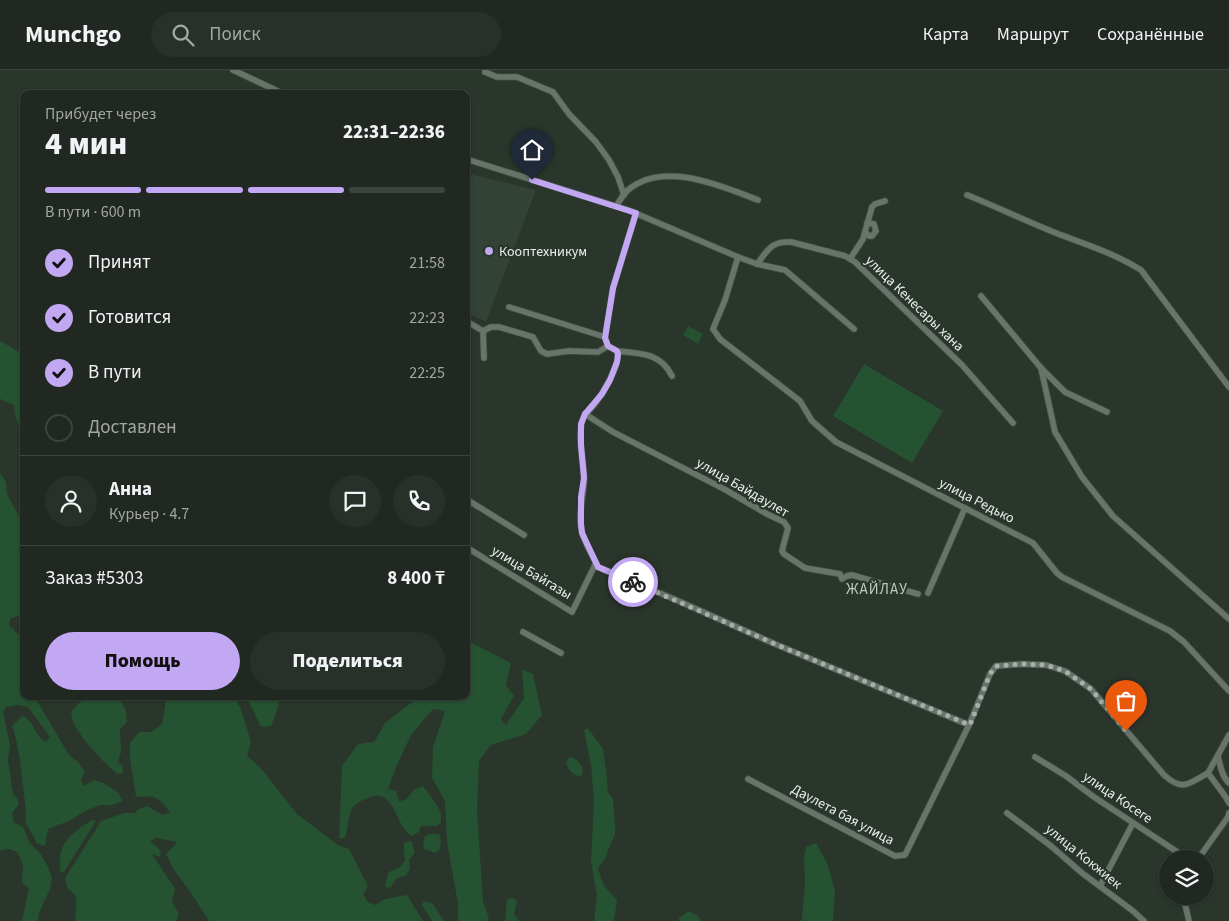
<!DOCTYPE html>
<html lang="ru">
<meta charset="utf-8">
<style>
body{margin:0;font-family:"Source Sans 3",sans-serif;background:#28302a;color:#f1f3f6;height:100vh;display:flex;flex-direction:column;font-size:19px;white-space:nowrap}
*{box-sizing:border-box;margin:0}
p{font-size:16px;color:#a2a6a5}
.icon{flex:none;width:28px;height:28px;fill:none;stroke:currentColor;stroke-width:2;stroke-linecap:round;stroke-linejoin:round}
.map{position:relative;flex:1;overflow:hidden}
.panel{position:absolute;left:20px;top:20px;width:450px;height:610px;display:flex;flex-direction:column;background:#202821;border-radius:10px;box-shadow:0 1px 4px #0004,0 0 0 1px #3d443f}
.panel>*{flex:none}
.buttons{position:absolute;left:1159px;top:780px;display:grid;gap:10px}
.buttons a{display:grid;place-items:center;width:55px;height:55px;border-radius:50%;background:#202821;box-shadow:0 1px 4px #0004,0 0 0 1px #3d443f;font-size:25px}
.pin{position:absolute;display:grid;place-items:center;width:42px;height:42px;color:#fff;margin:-51px -21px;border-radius:50% 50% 50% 0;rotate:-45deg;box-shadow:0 0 5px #0007}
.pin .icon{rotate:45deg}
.courier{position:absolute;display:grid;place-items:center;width:50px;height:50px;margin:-25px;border:4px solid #c2a7f2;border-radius:50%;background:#fff;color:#222;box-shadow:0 1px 6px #0007}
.summary em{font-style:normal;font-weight:800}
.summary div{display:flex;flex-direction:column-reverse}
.summary{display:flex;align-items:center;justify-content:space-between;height:85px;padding:0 25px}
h1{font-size:32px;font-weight:800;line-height:38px}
.bar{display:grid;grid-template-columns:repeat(4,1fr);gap:8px 5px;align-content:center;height:60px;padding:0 25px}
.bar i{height:6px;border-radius:4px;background:#3d443f}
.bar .on{background:#c2a7f2}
.bar p{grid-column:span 4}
.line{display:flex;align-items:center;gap:12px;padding:0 25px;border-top:1px solid #3d443f}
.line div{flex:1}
.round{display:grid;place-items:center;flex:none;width:52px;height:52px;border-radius:26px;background:#28302a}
ol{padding:0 25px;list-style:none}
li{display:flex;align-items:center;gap:15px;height:55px}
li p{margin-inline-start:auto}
li .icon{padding:5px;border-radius:50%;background:#c2a7f2;color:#111;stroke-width:4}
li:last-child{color:#a2a6a5}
li i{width:28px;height:28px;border:2px solid #3d443f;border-radius:50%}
.action{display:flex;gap:10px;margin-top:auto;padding:10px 25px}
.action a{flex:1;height:58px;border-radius:30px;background:#c2a7f2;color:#111;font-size:20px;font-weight:800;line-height:58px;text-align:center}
.action a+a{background:#28302a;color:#f1f3f6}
header{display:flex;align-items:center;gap:30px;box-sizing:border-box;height:70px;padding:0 25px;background:#202821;border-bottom:1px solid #3d443f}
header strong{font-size:24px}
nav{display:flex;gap:28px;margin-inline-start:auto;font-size:18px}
.search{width:350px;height:45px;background:#28302a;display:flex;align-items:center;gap:12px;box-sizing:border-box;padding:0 18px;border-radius:28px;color:#a2a6a5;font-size:19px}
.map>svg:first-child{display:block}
.built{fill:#324235}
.green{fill:#255231}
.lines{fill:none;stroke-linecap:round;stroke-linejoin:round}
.minor-casing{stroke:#465048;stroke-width:7}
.minor{stroke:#68746a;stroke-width:5.5}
.done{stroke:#a6afa8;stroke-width:5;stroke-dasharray:0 9}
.route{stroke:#c2a7f2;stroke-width:6}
.poi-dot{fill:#c2a7f2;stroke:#2a352c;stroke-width:2}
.labels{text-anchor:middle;stroke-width:4.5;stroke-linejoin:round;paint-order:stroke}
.poi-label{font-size:14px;fill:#e9f0ea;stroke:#2a352c;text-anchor:start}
.street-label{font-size:14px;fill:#e9f0ea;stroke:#2a352c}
.neighbourhood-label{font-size:15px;letter-spacing:1px;fill:#bdcbc0;stroke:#2a352c}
</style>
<header>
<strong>Munchgo</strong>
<div class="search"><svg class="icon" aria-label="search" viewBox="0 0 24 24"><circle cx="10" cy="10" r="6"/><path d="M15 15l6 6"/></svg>Поиск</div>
<nav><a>Карта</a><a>Маршрут</a><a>Сохранённые</a></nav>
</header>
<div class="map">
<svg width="1229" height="851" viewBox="0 0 1229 851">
<rect width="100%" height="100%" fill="#2a352c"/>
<!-- built -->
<path class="built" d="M466,103L536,120L486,252L466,242Z"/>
<!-- green -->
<g class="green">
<path d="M688,256L703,264L698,274L683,265Z"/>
<path d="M0,271L13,278L24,286V392L20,380L23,376L19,355L15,345L14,335L0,329Z"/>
<path d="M864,294L943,341L912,393L833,346Z"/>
<path d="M0,403L6,412L7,424L22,452V458L24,459V544L10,549L9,556L18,564L24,574V626H36L35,628L37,631L69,685L78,692L85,702L81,710L84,716L94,710L103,713L118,722L123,731L112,735H100L85,741L69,751L48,759L45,776L37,773L25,751L26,741L20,690L16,669L12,656L22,646C32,650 33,658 39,666C40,668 44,671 46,672L50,667L28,637L17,635L6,637L3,642L10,675L8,690L13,724L17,728L19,734L12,743L14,752L23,757L30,773L40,783L48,797L52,807L50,819L39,843L38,851H22L29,818L22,813L23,796L18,783L10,779L1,780L0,781Z"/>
<path d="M466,570L511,593L506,615L514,626L501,649L506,655L524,628L522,599L533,604L542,645L526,664L491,675L479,691L477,741L483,831L489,848L487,851H458V834L447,772L445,731L432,708L433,677L445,641L433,639L411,665L397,695L388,719L396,721L399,731L405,730L414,720L423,716L437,735L441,744V752L437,756H421L419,762L412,766C394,757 396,714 366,729C360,731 353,735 351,741C348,749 348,759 345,768H339L342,696L358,674L374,672L385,653L420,626H466Z"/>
<path d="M92,626H113L120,629L126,641L127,652L120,659L121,682L118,692L123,696V703L118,704C106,696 80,667 74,654C72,650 72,646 71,642L79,633Z"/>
<path d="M167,626H234L241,639L251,672L247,686L260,697L297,744L338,775L349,779L368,816L363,824L368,832L375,835L385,829L407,825L423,851H209L189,820L174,800L166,784L177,772L157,768L150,771L158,778L161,782L160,787L152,784L175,819L172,832L179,844L176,851H75L76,845V826L67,818L65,808L101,751L124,743H136L137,740L147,736L163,745L170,742C158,726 155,725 136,727L130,688V673L139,662H151L162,654Z"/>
<path d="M246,626H280L276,644L271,656L261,657Z"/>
<path d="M588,658L603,679L606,701L608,722L613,729L615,754V764L605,788L598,799L604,816L617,830L614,851H594L597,826L591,791L594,730L591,695L584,660Z"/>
<path d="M571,687C579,690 587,699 580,707C572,704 569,701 566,693L568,689Z"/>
<path d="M92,750L96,751L64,802L60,803C60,797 60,792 60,786C62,769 79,758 92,750Z"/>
<path d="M430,764H439L441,770L440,779L435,783L424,779L423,773L425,766Z"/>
<path d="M411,771L415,782L409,790L410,799L406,805L396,809L391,817L387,818L385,814L389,802L400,797L405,791L404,783V773Z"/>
<path d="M816,773L828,795L835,821L833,851H801L802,848L805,812L804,788L806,777Z"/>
<path d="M513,828L517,831L514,844L519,851H505L507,829Z"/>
<path d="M424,831L433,834L444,851H432L422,835Z"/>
<path d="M688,841L698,846L701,851H679V848Z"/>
</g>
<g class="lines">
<defs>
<g id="minor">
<path d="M233,0L284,24"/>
<path d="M485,2L497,7H517L553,22L569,44L596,72L609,90L618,107L624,125"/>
<path d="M466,89L628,140L738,187L757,194L785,200L854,259"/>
<path d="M967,125C997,137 1026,151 1056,163C1084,174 1114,183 1141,200L1229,317"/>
<path d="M616,136C620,131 623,124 628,120C663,90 721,116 758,130"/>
<path d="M636,143L613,218L605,267L608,276C611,278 616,279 617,282C622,293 601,325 595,334C591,339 586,342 583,349C577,366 583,387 584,405C585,424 577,443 582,462C585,474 593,486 598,497L674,529L775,574L969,655"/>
<path d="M865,162L869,166H872L876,161L874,154L867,153"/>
<path d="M738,187L725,230L713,259L720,269L800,331L812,351L836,372L1033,473L1057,503L1062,507L1170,561L1184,572L1229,621"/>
<path d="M850,189L863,169L872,137L875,134L885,131"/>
<path d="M757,194C768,180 771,171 791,172L845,186L855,192L962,295L1013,353"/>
<path d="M981,226L1041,298L1055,362L1082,407L1113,446L1229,549"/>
<path d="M509,237L605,267"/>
<path d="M466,251L483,261L484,288"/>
<path d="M483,261L491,257H499L533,267L541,281L547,284L569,281L598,282L608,276"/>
<path d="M617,281C640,283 661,283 672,306"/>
<path d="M1041,298L1065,322L1107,342"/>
<path d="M585,344L613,362L724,419L767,444L784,452L788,458L782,481L784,484L805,498L840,504L842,509L847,506L852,505L918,524"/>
<path d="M466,429L524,465"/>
<path d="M466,477L572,542L596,493"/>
<path d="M928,523L965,438"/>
<path d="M523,562L561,583"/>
<path d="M1218,686C1220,695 1222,707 1229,713"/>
<path d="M1035,687L1066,706L1094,727L1188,789"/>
<path d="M1208,703L1229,665"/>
<path d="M1208,703L1225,726L1229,733"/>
<path d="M748,709L895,786L905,785L969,655L990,604L996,596L1021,594L1046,595L1065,601L1091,619L1164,705C1183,722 1188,714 1208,703"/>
<path d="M1007,743L1051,776L1082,803L1133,841L1144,851"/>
<path d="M1198,789L1228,747L1229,743"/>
<path d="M1100,816L1133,753"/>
<path d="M1185,826V834L1189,851"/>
</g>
</defs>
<!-- minor casing -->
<use href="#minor" class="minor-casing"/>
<!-- minor -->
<use href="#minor" class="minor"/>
</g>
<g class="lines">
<!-- done -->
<path class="done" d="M633,512L775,574L970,655L990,604L996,596L1021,594L1046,595L1065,601L1091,619L1126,661"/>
<!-- route -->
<path class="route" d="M532,110L636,143L613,218L605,268L608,276L617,281L618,284L617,292L610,310L602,324L585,344L581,354V375L584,408L581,427V454L582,463L598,497L633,512"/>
</g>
<!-- markers -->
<circle class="poi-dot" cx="489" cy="181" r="5"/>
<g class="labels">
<!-- poi labels -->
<g class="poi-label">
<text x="499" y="186">Кооптехникум</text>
</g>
<!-- street labels -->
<g class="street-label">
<text transform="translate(915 233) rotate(44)" y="5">улица Кенесары хана</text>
<text transform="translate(743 417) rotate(30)" y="5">улица Байдаулет</text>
<text transform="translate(977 430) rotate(27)" y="5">улица Редько</text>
<text transform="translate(532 502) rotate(31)" y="5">улица Байгазы</text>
<text transform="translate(1118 727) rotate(34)" y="5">улица Косеге</text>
<text transform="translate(843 744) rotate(28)" y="5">Даулета бая улица</text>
<text transform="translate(1084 786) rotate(39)" y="5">улица Кокжиек</text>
</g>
<!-- neighbourhood labels -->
<g class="neighbourhood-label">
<text x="877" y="524">ЖАЙЛАУ</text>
</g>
</g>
</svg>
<div class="buttons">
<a><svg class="icon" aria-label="layers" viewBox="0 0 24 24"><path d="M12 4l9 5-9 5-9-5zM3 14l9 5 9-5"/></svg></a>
</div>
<div class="pin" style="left:1126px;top:661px;background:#ea580c"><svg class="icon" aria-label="bag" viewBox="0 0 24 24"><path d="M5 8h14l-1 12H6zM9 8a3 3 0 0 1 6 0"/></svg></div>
<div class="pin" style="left:532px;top:110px;background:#1f2937"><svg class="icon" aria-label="home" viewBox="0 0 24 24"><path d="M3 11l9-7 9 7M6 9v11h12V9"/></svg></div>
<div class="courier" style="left:633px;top:512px"><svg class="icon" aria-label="bike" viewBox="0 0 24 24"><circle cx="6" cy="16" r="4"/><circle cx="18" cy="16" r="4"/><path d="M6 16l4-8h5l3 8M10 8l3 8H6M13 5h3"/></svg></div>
<section class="panel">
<div class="summary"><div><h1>4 мин</h1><p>Прибудет через</p></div><em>22:31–22:36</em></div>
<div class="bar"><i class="on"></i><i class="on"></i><i class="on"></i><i></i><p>В пути · 600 m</p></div>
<ol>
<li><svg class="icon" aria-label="check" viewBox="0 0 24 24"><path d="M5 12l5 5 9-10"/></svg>Принят<p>21:58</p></li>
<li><svg class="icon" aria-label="check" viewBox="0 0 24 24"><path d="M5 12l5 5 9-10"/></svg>Готовится<p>22:23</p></li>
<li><svg class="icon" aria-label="check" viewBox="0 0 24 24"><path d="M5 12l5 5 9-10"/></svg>В пути<p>22:25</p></li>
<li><i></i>Доставлен</li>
</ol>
<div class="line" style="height:90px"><a class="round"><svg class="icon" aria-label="person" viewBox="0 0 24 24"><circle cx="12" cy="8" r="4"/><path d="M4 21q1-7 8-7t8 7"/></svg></a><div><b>Анна</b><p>Курьер · 4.7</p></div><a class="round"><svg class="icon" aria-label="chat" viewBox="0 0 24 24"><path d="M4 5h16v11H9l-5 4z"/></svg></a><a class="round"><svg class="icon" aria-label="phone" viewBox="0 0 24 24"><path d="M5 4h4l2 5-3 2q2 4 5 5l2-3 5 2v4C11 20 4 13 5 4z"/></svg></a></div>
<div class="line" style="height:65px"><div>Заказ #5303</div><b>8 400 ₸</b></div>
<div class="action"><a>Помощь</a><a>Поделиться</a></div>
</section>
</div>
